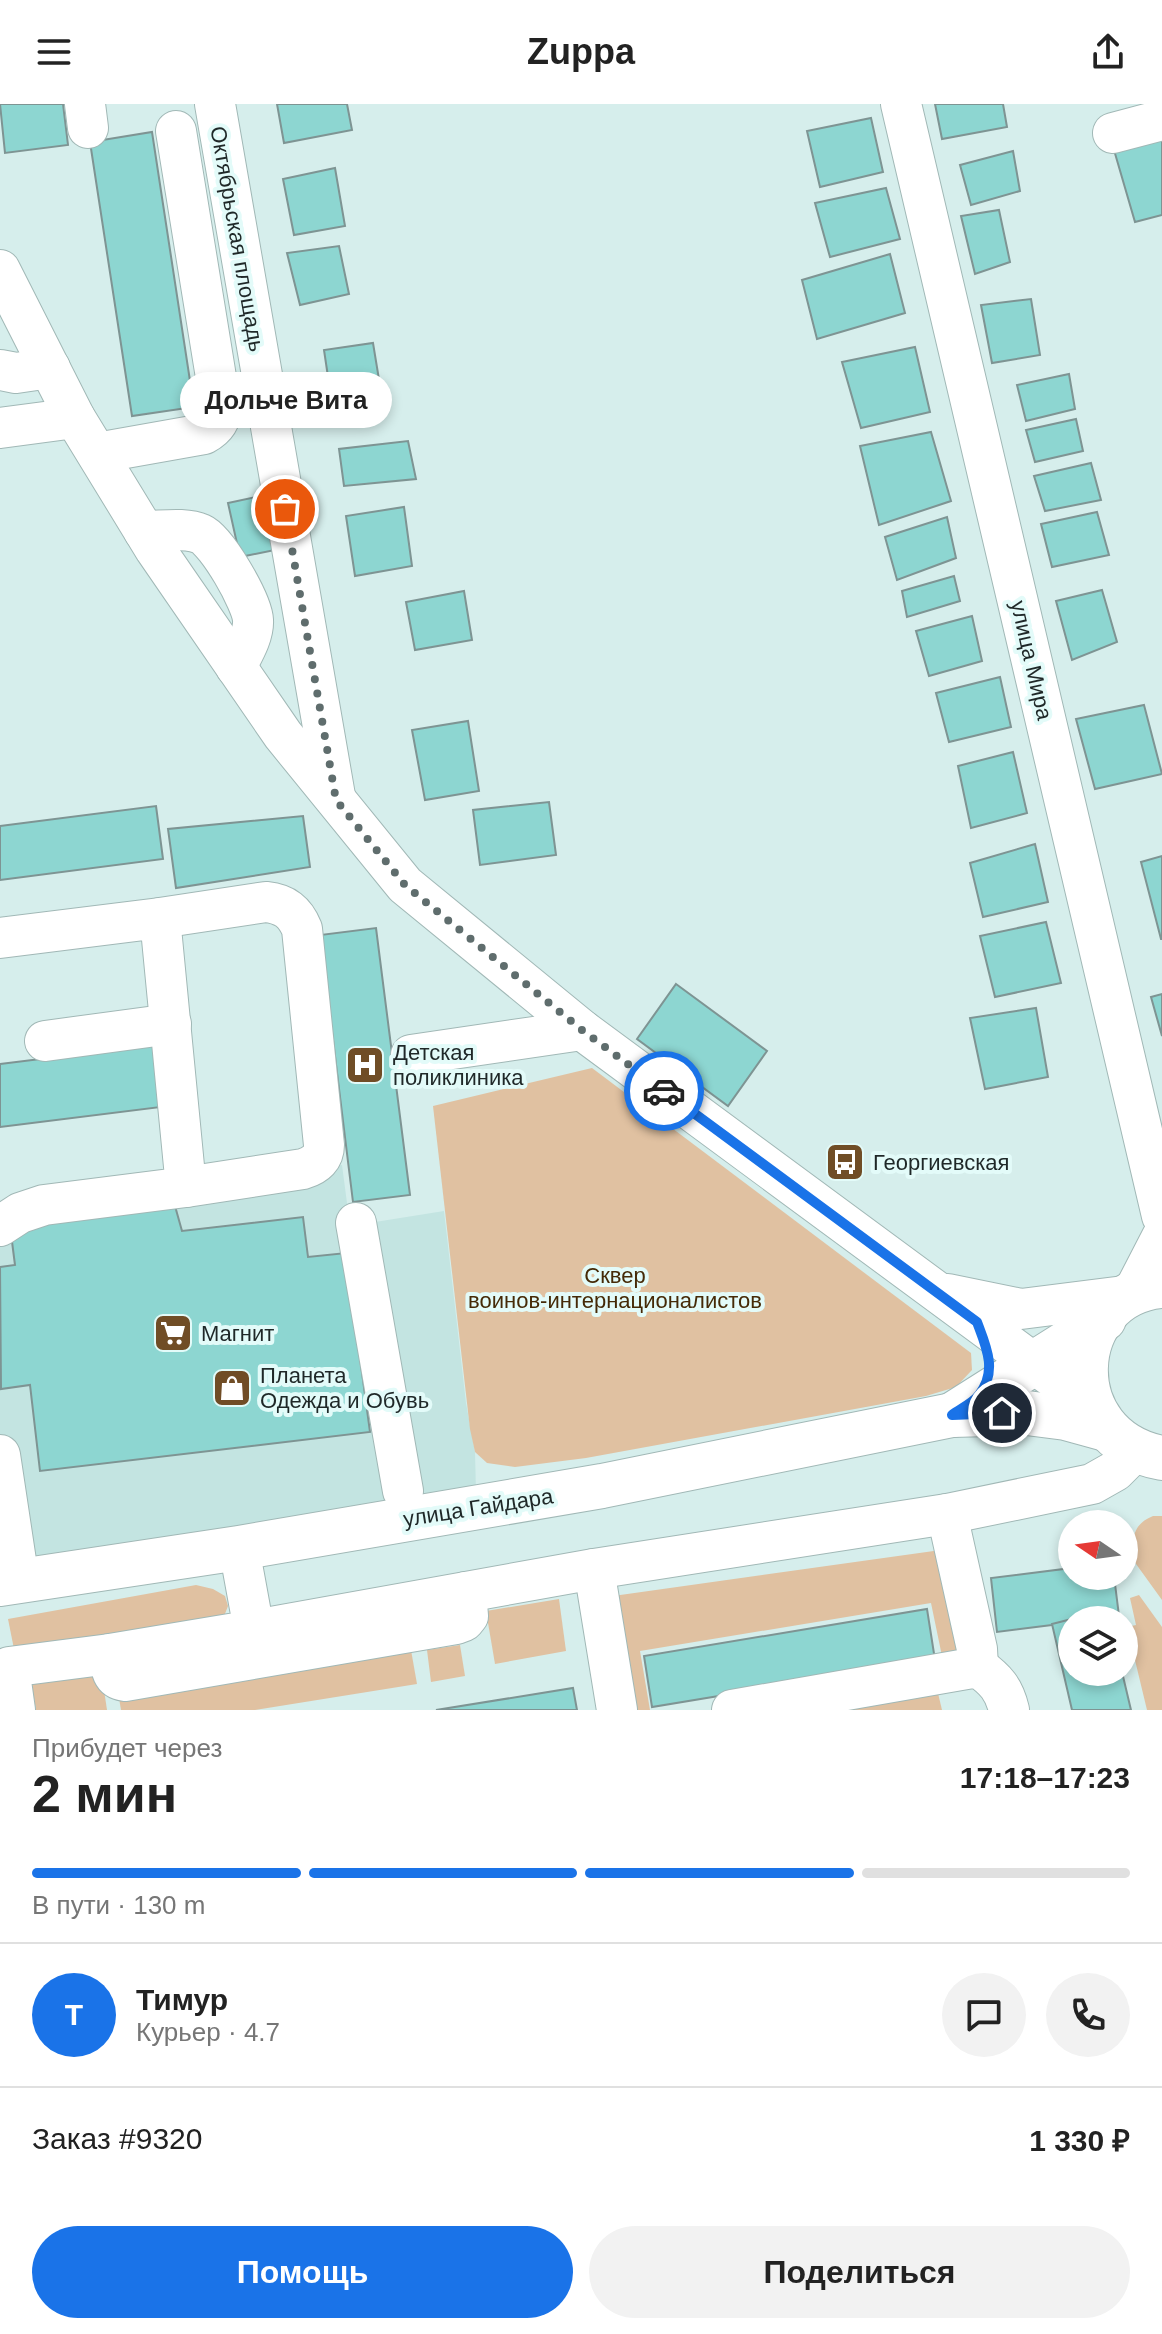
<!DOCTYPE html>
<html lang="ru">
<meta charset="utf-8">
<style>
body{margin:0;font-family:Helvetica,sans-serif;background:#f2f2f2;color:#222;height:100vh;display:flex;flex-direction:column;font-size:30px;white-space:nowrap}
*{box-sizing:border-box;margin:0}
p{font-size:26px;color:#767676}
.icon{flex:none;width:44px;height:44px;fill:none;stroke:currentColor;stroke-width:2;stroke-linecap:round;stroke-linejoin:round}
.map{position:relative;height:1606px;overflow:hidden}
.drawer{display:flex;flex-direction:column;background:#fff;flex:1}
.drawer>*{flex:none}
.needle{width:52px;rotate:283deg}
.buttons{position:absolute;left:1058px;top:1406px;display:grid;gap:16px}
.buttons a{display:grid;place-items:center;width:80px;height:80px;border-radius:50%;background:#fff;box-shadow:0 4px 12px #0003;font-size:40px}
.pin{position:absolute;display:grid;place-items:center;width:68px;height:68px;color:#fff;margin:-34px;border:4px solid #fff;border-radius:50%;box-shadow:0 2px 8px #0007}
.courier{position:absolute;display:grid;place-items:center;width:80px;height:80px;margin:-40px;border:6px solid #1a73e8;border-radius:50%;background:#fff;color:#222;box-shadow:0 2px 10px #0007}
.bubble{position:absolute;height:56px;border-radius:28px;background:#fff;box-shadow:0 4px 12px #0003;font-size:26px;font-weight:700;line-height:56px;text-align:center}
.overview em{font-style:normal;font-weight:700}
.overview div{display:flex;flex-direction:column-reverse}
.overview{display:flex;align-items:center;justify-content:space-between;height:136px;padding:0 32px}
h1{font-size:52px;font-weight:700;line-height:60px}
.bar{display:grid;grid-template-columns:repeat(4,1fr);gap:12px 8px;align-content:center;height:96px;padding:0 32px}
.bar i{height:10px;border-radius:6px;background:#e0e0e0}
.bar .selected{background:#1a73e8}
.bar p{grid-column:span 4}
.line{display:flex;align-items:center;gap:20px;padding:0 32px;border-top:2px solid #e0e0e0}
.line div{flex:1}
.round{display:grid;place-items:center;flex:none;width:84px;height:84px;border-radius:42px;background:#f2f2f2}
.cta{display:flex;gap:16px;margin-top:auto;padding:16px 32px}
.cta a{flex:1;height:92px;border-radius:48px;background:#1a73e8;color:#fff;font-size:32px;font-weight:700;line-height:92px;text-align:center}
.cta a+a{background:#f2f2f2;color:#222}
header{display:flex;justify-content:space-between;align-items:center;height:104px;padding:0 32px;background:#fff;font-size:36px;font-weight:700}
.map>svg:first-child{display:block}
.built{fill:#c3e4e1}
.green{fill:#e0c1a1}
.building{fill:#8dd6d1;stroke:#7e9493;stroke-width:2}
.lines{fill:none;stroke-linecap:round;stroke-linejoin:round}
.minor-casing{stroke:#a1b8b6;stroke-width:42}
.major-casing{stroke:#a1b8b6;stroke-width:46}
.minor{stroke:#fff;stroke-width:40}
.major{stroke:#fff;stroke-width:44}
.done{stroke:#5f6d6d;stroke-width:8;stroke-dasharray:0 14.4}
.route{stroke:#1a73e8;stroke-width:10}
.labels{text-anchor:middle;stroke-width:8;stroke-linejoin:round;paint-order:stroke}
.street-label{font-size:22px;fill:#1f2828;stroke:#e3fbf9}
.poi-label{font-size:22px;fill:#1f2828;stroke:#e3fbf9;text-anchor:start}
.park-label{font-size:22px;fill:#452a07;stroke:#e3fbf9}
</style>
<header><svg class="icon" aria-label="menu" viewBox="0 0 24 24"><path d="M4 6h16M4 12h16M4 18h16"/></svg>Zuppa<svg class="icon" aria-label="share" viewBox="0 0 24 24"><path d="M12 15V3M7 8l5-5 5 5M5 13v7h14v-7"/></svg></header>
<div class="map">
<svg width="1162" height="1606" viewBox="0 0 1162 1606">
<rect width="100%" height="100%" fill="#d6eeec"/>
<!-- built -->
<path class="built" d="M342,1061L350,1122L444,1107L466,1299L475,1348L476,1389L16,1457L0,1351V1122L303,1065Z"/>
<!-- green -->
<g class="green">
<path d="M592,964L971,1249L972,1266L956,1283L926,1292L586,1354L515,1363L487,1359L475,1348L470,1325L433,1002Z"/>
<path d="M1153,1412H1162V1496L1131,1453C1133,1433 1133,1420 1153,1412Z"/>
<path d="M948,1445L967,1553L943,1557L931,1499L640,1547L650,1606H624L606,1493Z"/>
<path d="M196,1481L213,1485L225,1492L228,1502L223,1515L16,1555L8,1515Z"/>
<path d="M1139,1491L1162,1523V1606H1147L1127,1523L1136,1521L1130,1494Z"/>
<path d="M559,1495L566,1547L495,1560L486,1507Z"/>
<path d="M460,1541L465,1572L431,1578L427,1546Z"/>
<path d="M411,1546L417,1580L255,1606H121L119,1594Z"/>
<path d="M101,1566L107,1606H36L31,1576Z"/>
<path d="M937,1585L942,1606H836Z"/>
</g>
<!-- building -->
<g class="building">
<path d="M0,0H63L68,41L5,49Z"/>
<path d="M277,0H347L352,26L284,39Z"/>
<path d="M935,0H1003L1007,23L942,35Z"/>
<path d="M871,14L883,68L820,83L807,27Z"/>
<path d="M152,28L194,303L132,312L90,38Z"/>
<path d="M1162,33V111L1135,118L1114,46Z"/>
<path d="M1013,47L1020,87L971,101L960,61Z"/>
<path d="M335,64L345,122L294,131L283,75Z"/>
<path d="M886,84L900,135L830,153L815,99Z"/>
<path d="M999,106L1010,158L975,170L961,112Z"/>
<path d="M339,142L349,190L300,201L287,149Z"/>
<path d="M890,150L905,209L817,235L802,176Z"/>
<path d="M1031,195L1040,251L992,259L981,201Z"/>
<path d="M373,239L384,306L334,313L324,246Z"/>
<path d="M915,243L930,308L861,324L842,258Z"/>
<path d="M1069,270L1075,305L1026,317L1017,281Z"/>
<path d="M1076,315L1083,347L1035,358L1026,326Z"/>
<path d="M931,328L951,397L879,421L860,342Z"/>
<path d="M408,337L416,375L344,382L339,345Z"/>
<path d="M1091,359L1101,396L1045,407L1034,372Z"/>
<path d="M265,391L275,446L240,453L228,399Z"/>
<path d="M404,403L412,462L355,472L346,412Z"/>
<path d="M1097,408L1109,451L1052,463L1041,420Z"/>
<path d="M947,413L956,454L897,476L885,433Z"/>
<path d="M954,472L960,497L907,513L902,487Z"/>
<path d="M1102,486L1117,538L1072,556L1056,497Z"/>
<path d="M464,487L472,536L415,546L406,498Z"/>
<path d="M972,512L982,557L929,572L916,527Z"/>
<path d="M1000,573L1011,623L949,638L936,589Z"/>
<path d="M1144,601L1162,670L1095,685L1076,615Z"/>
<path d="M468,617L479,687L425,696L412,626Z"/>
<path d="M1013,648L1027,709L971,724L958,662Z"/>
<path d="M549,698L556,751L480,761L473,706Z"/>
<path d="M156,702L163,755L0,776V722Z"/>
<path d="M303,712L310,763L176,784L168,725Z"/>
<path d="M1035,740L1048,798L983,813L970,759Z"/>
<path d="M1162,752V835H1161L1141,758Z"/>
<path d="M1046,818L1061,879L995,893L980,832Z"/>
<path d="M376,824L410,1091L353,1098L320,831Z"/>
<path d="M676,880L767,947L728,1002L637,935Z"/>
<path d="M1162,890V932L1151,893Z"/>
<path d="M1036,904L1048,973L985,985L970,914Z"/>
<path d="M153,941L161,1003L0,1023V960Z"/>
<path d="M175,1102L182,1127L303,1113L308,1153L346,1149L370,1328L40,1367L30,1281L1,1285L0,1163L15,1161L10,1122Z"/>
<path d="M1072,1464V1472H1114L1119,1512L1109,1514L1107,1506L1052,1521L997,1528L991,1474Z"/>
<path d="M927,1505L935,1556L652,1603L644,1552Z"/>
<path d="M1107,1506L1110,1516H1072V1568H1122L1131,1606H1072L1052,1520Z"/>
<path d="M573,1584L577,1606H436Z"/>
</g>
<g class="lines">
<defs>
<g id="minor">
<path d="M85,0L88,24"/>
<path d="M215,0L335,692"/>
<path d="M901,0L1162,1112"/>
<path d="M1113,29L1162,16"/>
<path d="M0,166L75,314L155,445L283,631L405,781L582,926L1093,1303"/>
<path d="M0,266L16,269L50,264"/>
<path d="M0,324L75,314"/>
<path d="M97,349L204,330C215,324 221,317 221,304L176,27"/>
<path d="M144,427C162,427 185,423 201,430C217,437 252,498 253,516C254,532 243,549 236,563"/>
<path d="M160,814L266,798C285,800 295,808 302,825L324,1041C324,1054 316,1061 303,1065L186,1083"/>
<path d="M0,834L160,814L186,1083L44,1101L20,1109L0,1122"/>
<path d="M45,937L171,920"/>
<path d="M411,951L582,926"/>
<path d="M356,1119L403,1387"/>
<path d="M948,1190L1021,1205L1132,1191L1162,1133"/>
<path d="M0,1351L19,1477"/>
<path d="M594,1465L617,1606"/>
<path d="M254,1526L594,1465L947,1410"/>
<path d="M110,1550C111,1563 110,1575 125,1577L456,1520L464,1517L468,1512L466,1488"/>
<path d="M978,1563L977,1545L947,1410L1092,1380L1115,1367L1135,1347"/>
<path d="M15,1606L9,1563L110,1550L254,1526L239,1444"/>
<path d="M732,1606L978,1563C996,1576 1004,1585 1009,1606"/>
</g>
<g id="major">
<path d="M1162,1182C1065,1190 1056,1334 1162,1354"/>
<path d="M952,1311L1104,1215"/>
<path d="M0,1480L239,1444L602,1382L952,1311L1027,1309L1066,1314L1106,1325"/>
</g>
</defs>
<!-- minor casing -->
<use href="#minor" class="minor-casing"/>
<!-- major casing -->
<use href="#major" class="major-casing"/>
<!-- minor -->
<use href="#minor" class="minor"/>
<!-- major -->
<use href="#major" class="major"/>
</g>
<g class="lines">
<!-- done -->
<path class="done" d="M285,405L336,696L405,781L582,926L664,987"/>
<!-- route -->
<path class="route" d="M664,987L977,1218C986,1242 998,1267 979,1291C973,1299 960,1305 952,1311L1002,1309"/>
</g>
<!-- icons -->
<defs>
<symbol id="hospital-square" viewBox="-11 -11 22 22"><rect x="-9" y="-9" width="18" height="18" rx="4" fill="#704d26" stroke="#e3fbf9"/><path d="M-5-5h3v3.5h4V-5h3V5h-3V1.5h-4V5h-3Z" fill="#fff"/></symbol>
<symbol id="bus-square" viewBox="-11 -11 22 22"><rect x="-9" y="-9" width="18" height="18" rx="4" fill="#704d26" stroke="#e3fbf9"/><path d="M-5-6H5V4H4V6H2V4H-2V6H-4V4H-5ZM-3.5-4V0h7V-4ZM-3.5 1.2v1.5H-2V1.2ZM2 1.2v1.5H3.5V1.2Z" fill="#fff"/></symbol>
<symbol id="supermarket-square" viewBox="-11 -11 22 22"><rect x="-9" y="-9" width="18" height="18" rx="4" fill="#704d26" stroke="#e3fbf9"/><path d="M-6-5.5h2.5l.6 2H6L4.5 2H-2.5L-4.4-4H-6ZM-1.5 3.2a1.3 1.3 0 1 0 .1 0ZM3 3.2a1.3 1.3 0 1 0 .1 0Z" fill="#fff"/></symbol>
<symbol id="shop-square" viewBox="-11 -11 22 22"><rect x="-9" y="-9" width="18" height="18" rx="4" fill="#704d26" stroke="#e3fbf9"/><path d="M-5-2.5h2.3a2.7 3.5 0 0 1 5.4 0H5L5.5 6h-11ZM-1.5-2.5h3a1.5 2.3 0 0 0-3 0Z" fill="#fff"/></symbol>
</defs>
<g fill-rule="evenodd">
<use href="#hospital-square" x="343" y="939" width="44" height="44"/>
<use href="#bus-square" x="823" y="1036" width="44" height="44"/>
<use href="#supermarket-square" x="151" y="1207" width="44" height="44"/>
<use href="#shop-square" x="210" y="1262" width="44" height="44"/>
</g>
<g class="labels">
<!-- street labels -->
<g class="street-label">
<text transform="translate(238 135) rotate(80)" y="8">Октябрьская площадь</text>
<text transform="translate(1032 556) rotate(77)" y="8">улица Мира</text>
<text transform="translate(478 1403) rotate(-9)" y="8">улица Гайдара</text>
</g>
<!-- poi labels -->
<g class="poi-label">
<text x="393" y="956">Детская<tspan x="393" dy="25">поликлиника</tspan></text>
<text x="873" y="1066">Георгиевская</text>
<text x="201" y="1237">Магнит</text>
<text x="260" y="1279">Планета<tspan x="260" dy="25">Одежда и Обувь</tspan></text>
</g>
<!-- park labels -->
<g class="park-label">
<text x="615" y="1179">Сквер<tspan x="615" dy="25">воинов-интернационалистов</tspan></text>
</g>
</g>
</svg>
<div class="buttons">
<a><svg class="needle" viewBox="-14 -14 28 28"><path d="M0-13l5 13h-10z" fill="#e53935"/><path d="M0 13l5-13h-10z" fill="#767676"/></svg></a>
<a><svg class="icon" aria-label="layers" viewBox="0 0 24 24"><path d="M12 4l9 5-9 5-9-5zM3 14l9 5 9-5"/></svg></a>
</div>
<div class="pin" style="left:285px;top:405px;background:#ea580c"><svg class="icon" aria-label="bag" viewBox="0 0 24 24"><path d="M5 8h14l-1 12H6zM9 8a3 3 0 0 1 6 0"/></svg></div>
<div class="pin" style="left:1002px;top:1309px;background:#1f2937"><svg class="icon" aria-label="home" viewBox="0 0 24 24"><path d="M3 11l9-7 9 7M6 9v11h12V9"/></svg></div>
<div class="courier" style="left:664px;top:987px"><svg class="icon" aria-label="car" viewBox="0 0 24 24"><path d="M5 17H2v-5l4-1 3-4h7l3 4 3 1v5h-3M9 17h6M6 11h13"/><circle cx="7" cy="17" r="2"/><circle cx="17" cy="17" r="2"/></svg></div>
<div class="bubble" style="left:180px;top:268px;width:212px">Дольче Вита</div>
</div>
<section class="drawer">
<div class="overview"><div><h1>2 мин</h1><p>Прибудет через</p></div><em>17:18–17:23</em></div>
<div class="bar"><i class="selected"></i><i class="selected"></i><i class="selected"></i><i></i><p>В пути · 130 m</p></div>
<div class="line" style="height:144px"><b class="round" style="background:#1a73e8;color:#fff">Т</b><div><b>Тимур</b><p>Курьер · 4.7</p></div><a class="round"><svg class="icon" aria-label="chat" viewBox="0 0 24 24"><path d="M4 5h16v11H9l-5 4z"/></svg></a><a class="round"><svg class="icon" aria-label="phone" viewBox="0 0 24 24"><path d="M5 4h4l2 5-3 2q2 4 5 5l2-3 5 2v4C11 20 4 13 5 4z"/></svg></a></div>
<div class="line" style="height:104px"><div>Заказ #9320</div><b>1 330 ₽</b></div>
<div class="cta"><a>Помощь</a><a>Поделиться</a></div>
</section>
